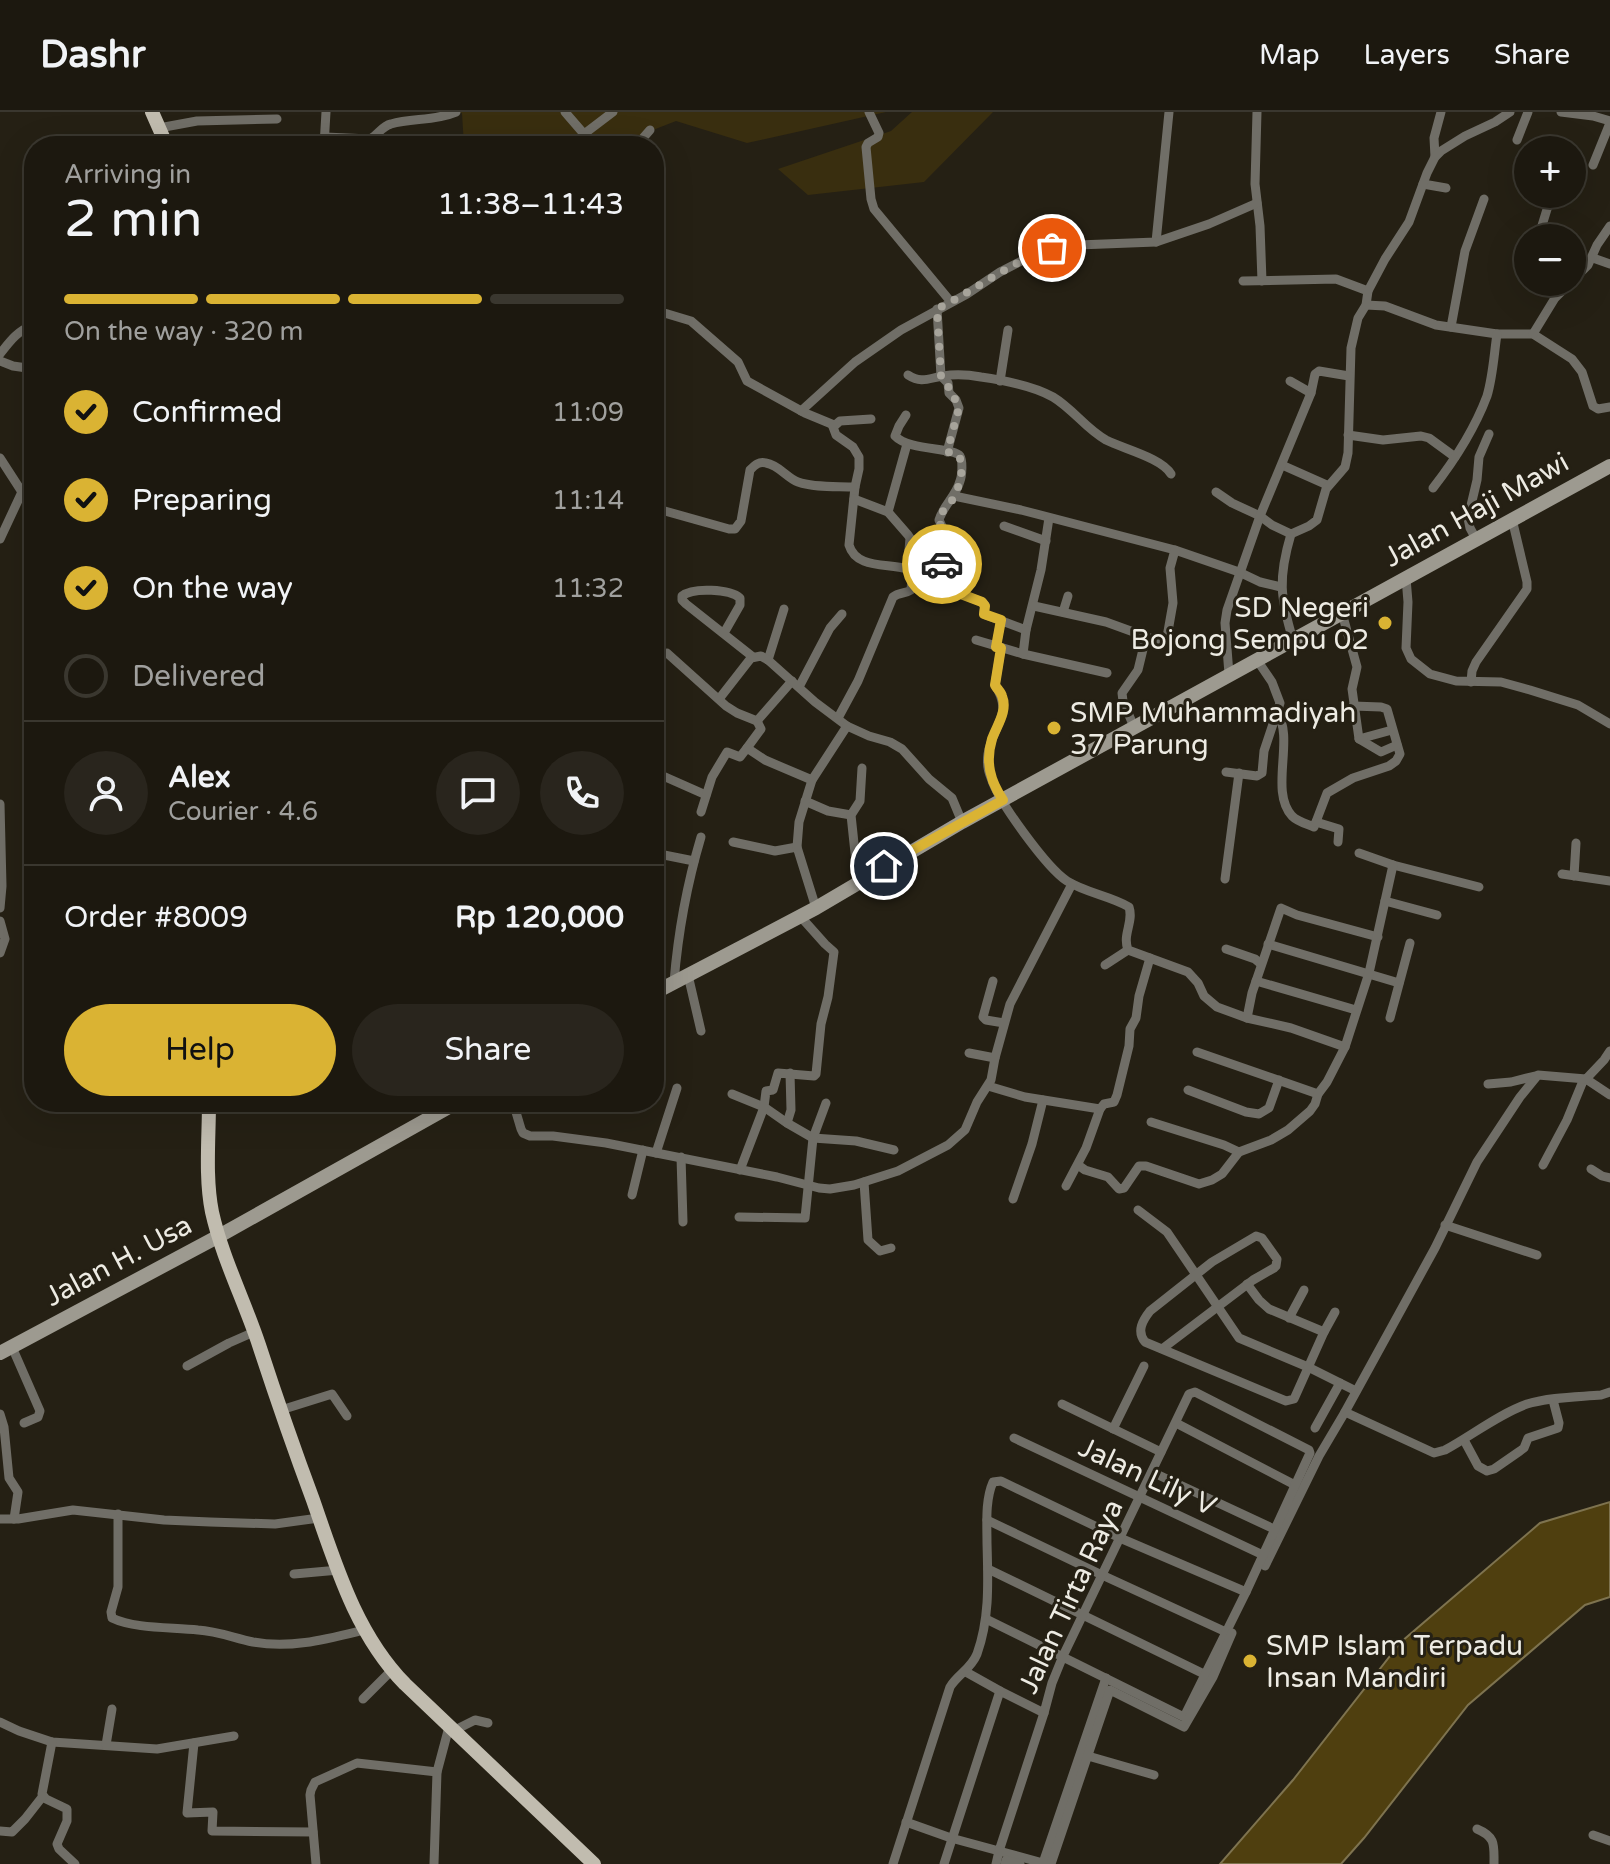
<!DOCTYPE html>
<meta charset="utf-8">
<style>
body{margin:0;font-family:"Varela Round",sans-serif;background:#29251d;color:#f1f3f6;height:100vh;display:flex;flex-direction:column;font-size:30px;white-space:nowrap}
*{box-sizing:border-box;margin:0}
p{font-size:26px;color:#a0a09e}
.icon{flex:none;width:44px;height:44px;fill:none;stroke:currentColor;stroke-width:2;stroke-linecap:round;stroke-linejoin:round}
.map{position:relative;flex:1;overflow:hidden}
.drawer{position:absolute;left:24px;top:24px;width:640px;height:976px;display:flex;flex-direction:column;background:#1c180f;border-radius:32px;box-shadow:0 8px 32px #0002,0 0 0 2px #3a372f}
.drawer>*{flex:none}
.controls{position:absolute;left:1514px;top:24px;display:grid;gap:16px}
.controls a{display:grid;place-items:center;width:72px;height:72px;border-radius:50%;background:#1c180f;box-shadow:0 8px 32px #0002,0 0 0 2px #3a372f;font-size:40px}
.pin{position:absolute;display:grid;place-items:center;width:68px;height:68px;color:#fff;margin:-34px;border:4px solid #fff;border-radius:50%;box-shadow:0 2px 8px #0007}
.courier{position:absolute;display:grid;place-items:center;width:80px;height:80px;margin:-40px;border:6px solid #dab333;border-radius:50%;background:#fff;color:#222;box-shadow:0 2px 10px #0007}
.overview em{font-style:normal;font-weight:600}
.overview div{display:flex;flex-direction:column-reverse}
.overview{display:flex;align-items:center;justify-content:space-between;height:136px;padding:0 40px}
h1{font-size:52px;font-weight:600;line-height:60px}
.bar{display:grid;grid-template-columns:repeat(4,1fr);gap:12px 8px;align-content:center;height:96px;padding:0 40px}
.bar i{height:10px;border-radius:6px;background:#3a372f}
.bar .current{background:#dab333}
.bar p{grid-column:span 4}
.line{display:flex;align-items:center;gap:20px;padding:0 40px;border-top:2px solid #3a372f}
.line div{flex:1}
.round{display:grid;place-items:center;flex:none;width:84px;height:84px;border-radius:42px;background:#29251d}
ol{padding:0 40px;list-style:none}
li{display:flex;align-items:center;gap:24px;height:88px}
li p{margin-inline-start:auto}
li .icon{padding:8px;border-radius:50%;background:#dab333;color:#111;stroke-width:4}
li:last-child{color:#a0a09e}
li i{width:44px;height:44px;border:4px solid #3a372f;border-radius:50%}
.button{display:flex;gap:16px;margin-top:auto;padding:16px 40px}
.button a{flex:1;height:92px;border-radius:48px;background:#dab333;color:#111;font-size:32px;font-weight:600;line-height:92px;text-align:center}
.button a+a{background:#29251d;color:#f1f3f6}
header{display:flex;align-items:center;gap:48px;box-sizing:border-box;height:112px;padding:0 40px;background:#1c180f;border-bottom:2px solid #3a372f}
header strong{font-size:38px}
nav{display:flex;gap:44px;margin-inline-start:auto;font-size:28px}
.map>svg:first-child{display:block}
.green{fill:#392e0f}
.water{fill:#4f3f0f;stroke:#7e734f;stroke-width:2}
.lines{fill:none;stroke-linecap:round;stroke-linejoin:round}
.street{stroke:#706e67;stroke-width:9}
.secondary{stroke:#9d9a90;stroke-width:14}
.primary{stroke:#c1bcaf;stroke-width:14}
.done{stroke:#a7a49b;stroke-width:8;stroke-dasharray:0 14.4}
.route{stroke:#dab333;stroke-width:10}
.poi-dot{fill:#dab333;stroke:#252014;stroke-width:3}
.labels{text-anchor:middle;stroke-width:6;stroke-linejoin:round;paint-order:stroke}
.street-label{font-size:28px;fill:#edebe3;stroke:#252014}
.poi-label{font-size:28px;fill:#edebe3;stroke:#252014;text-anchor:start}
</style>
<header>
<strong>Dashr</strong>
<nav><a>Map</a><a>Layers</a><a>Share</a></nav>
</header>
<div class="map">
<svg width="1610" height="1752" viewBox="0 0 1610 1752">
<rect width="100%" height="100%" fill="#252014"/>
<!-- green -->
<g class="green">
<path d="M458,0H886L747,31L676,9L612,34H464L462,1Z"/>
<path d="M912,0H993L924,70L808,83L778,57L891,19Z"/>
</g>
<!-- water -->
<path class="water" d="M1610,1390V1485L1585,1493L1468,1593L1364,1726L1341,1752H1220L1293,1668L1401,1530L1540,1411Z"/>
<g class="lines">
<!-- street -->
<g class="street">
<path d="M565,0L584,22L613,0"/>
<path d="M869,0L879,21L878,25L868,31L866,35L871,87L874,97L951,190"/>
<path d="M1257,0L1255,72L1260,114L1262,169"/>
<path d="M1561,0L1593,4L1610,9"/>
<path d="M159,16L197,9L277,7"/>
<path d="M325,25L370,27C378,23 382,14 391,12C412,6 435,9 456,0"/>
<path d="M1517,28L1528,0"/>
<path d="M324,34L326,0"/>
<path d="M636,34L650,18"/>
<path d="M1435,45L1434,26L1441,0"/>
<path d="M1593,53L1610,11"/>
<path d="M1423,72L1446,76"/>
<path d="M1542,126L1540,120L1548,94"/>
<path d="M1156,130L1169,0"/>
<path d="M1593,146L1610,152"/>
<path d="M1243,169L1336,167L1368,179"/>
<path d="M1366,193L1385,194L1436,213L1497,222H1533L1572,247L1582,260L1593,294L1598,297L1610,295"/>
<path d="M654,196L661,200L691,209L738,250L747,269L805,301L834,313"/>
<path d="M937,197L941,264L948,271L949,281L956,288L959,296L947,340"/>
<path d="M1451,215L1465,139L1484,87"/>
<path d="M1533,222L1555,186L1588,153L1597,133L1610,114"/>
<path d="M0,242C10,229 18,218 34,213"/>
<path d="M0,249L13,254L34,257"/>
<path d="M908,263C922,272 929,266 943,264C955,262 970,263 981,265C1002,268 1034,274 1053,285C1073,297 1086,317 1106,328C1124,337 1162,346 1171,362"/>
<path d="M1000,269L1008,218"/>
<path d="M1290,269L1311,281"/>
<path d="M801,299L855,250L901,218L967,182L1000,160L1037,141L1052,136L1078,133L1156,130L1209,112L1257,91"/>
<path d="M871,307L840,309L833,315L836,323L853,335L859,345V357L855,375L849,433C856,457 887,451 907,457C917,461 927,469 937,473L949,435V429L939,408C943,394 956,384 960,369C962,364 963,349 960,344C954,335 909,339 895,324L899,314L906,303"/>
<path d="M1348,323L1383,328L1421,324L1429,326L1455,345"/>
<path d="M0,346L22,380"/>
<path d="M1282,353L1327,373"/>
<path d="M1433,376C1454,349 1475,316 1487,284C1493,264 1494,242 1497,222"/>
<path d="M1216,380L1232,391L1260,404L1272,413L1291,422L1309,414L1317,408L1326,377L1345,355L1348,341L1351,236L1358,206L1366,193L1368,179L1385,147L1409,110L1427,61L1435,45L1441,39L1465,24L1495,10L1510,0"/>
<path d="M954,384L1021,398L1175,438L1239,460L1260,470L1281,475"/>
<path d="M654,396L729,417H735L741,409L750,358C755,353 759,349 766,351C779,353 787,366 798,370C815,376 837,374 855,375"/>
<path d="M888,400L907,332"/>
<path d="M1004,414L1046,429"/>
<path d="M1291,422C1278,466 1280,485 1293,528"/>
<path d="M0,427L22,380L34,369"/>
<path d="M1476,427L1470,416L1468,406L1477,368L1479,345L1489,322"/>
<path d="M1406,466L1408,490L1406,536L1411,547L1430,562L1456,569L1501,570L1530,578L1578,593L1610,612"/>
<path d="M937,473L982,490L985,493L984,500L986,503L1026,518L1041,458L1049,406"/>
<path d="M1034,494L1106,510L1150,526L1163,528L1167,525L1173,491L1170,456L1175,438"/>
<path d="M1063,500L1068,484"/>
<path d="M1342,501L1357,555L1352,577L1359,627L1392,618"/>
<path d="M724,521L740,493V486C730,477 693,475 682,484V488L686,492L753,545"/>
<path d="M976,528L1023,542L1107,561"/>
<path d="M996,535L1001,508"/>
<path d="M1001,536L995,573C1014,603 993,612 988,642C987,649 988,659 991,666C998,689 1047,756 1067,769C1086,781 1111,784 1129,795C1134,810 1122,822 1128,838L1188,860L1198,871L1204,884L1217,895L1247,906L1291,916L1345,935"/>
<path d="M667,541L726,594L737,601L757,609L792,569"/>
<path d="M1023,542L1026,518"/>
<path d="M768,548L784,497"/>
<path d="M1229,562L1225,511L1227,498L1260,404L1311,281L1315,262L1319,259L1349,264"/>
<path d="M1471,570L1472,559L1476,550L1527,477V470L1512,407"/>
<path d="M799,575L830,516L842,502"/>
<path d="M719,587L751,546L761,544L768,548L815,590L847,614L869,624L890,630L902,637L929,667L952,686L962,710"/>
<path d="M1277,600C1295,627 1269,679 1292,704C1298,710 1307,712 1314,715L1327,681L1353,666L1389,654L1396,649L1400,642L1387,597L1381,595L1353,594"/>
<path d="M838,606L858,569L893,485C899,480 905,482 911,478L912,465L908,458V450L910,426L908,423L888,400L854,387"/>
<path d="M1134,615L1123,589L1122,581L1138,558L1146,525"/>
<path d="M1359,627L1381,640L1397,633"/>
<path d="M747,636L761,617L757,609"/>
<path d="M654,660L706,683"/>
<path d="M1226,660L1257,664L1262,661L1264,639L1280,591L1272,570L1257,548"/>
<path d="M805,689L828,699L851,703"/>
<path d="M0,692L2,774L0,796"/>
<path d="M701,700L712,665L727,640L740,645L747,636L765,648L812,668"/>
<path d="M1316,710L1339,717L1338,730"/>
<path d="M733,730L775,739L797,735"/>
<path d="M654,741L694,749"/>
<path d="M1359,741L1393,753L1479,775"/>
<path d="M1562,762L1610,769"/>
<path d="M1574,764L1576,731"/>
<path d="M1225,767L1239,661"/>
<path d="M858,769L851,703L860,689L862,656"/>
<path d="M1385,789L1437,803"/>
<path d="M816,796L797,735L799,710L812,668L847,614"/>
<path d="M0,809L5,827L0,841"/>
<path d="M1268,832L1399,871"/>
<path d="M1226,837L1255,847L1261,852"/>
<path d="M1105,853L1128,838"/>
<path d="M688,863L701,919"/>
<path d="M993,869L983,905L986,908L1004,911"/>
<path d="M1256,869L1356,898"/>
<path d="M674,870C678,821 687,772 701,725"/>
<path d="M1247,906L1252,881L1281,796L1297,803L1378,825"/>
<path d="M1390,906L1410,831"/>
<path d="M1197,940L1318,982"/>
<path d="M969,941L995,946"/>
<path d="M1488,972L1511,970L1535,964"/>
<path d="M988,974L1025,985L1100,997L1086,1036L1066,1074"/>
<path d="M1188,978L1246,1000L1259,1002L1269,996L1279,968"/>
<path d="M732,982L764,995L787,1011L813,1026L856,1029L894,1038"/>
<path d="M513,990L521,1017L523,1021L530,1024H553L606,1031L777,1065L819,1076L830,1077L854,1073L898,1059L948,1033L965,1018L977,990L991,968L995,946L1010,892L1072,772"/>
<path d="M1100,997L1104,992L1114,990L1117,983L1129,934L1130,917L1136,906L1139,884L1150,846"/>
<path d="M1151,1010L1224,1033L1239,1040"/>
<path d="M787,1011L791,998L790,961"/>
<path d="M656,1041L677,976"/>
<path d="M681,1045L683,1110"/>
<path d="M1078,1053L1085,1058L1108,1065L1119,1077L1124,1076L1139,1054H1146L1199,1072L1212,1068L1222,1062L1239,1040L1271,1028L1288,1018L1310,999L1315,992L1318,982L1327,970L1345,935L1369,861L1393,753"/>
<path d="M1543,1053L1567,1008L1583,969L1586,967L1610,983"/>
<path d="M1591,1057L1602,1064L1610,1066"/>
<path d="M740,1058L764,995L766,979L773,978L778,961L814,964L816,962L821,912L828,885L834,840L825,832L800,804"/>
<path d="M864,1070L868,1128L880,1139L891,1136"/>
<path d="M632,1083L643,1038"/>
<path d="M1013,1087L1032,1032L1043,988"/>
<path d="M1138,1098L1167,1120L1239,1226L1308,1255L1356,1279"/>
<path d="M739,1105L805,1106L813,1026L826,991"/>
<path d="M1445,1113L1537,1143"/>
<path d="M1247,1172L1259,1188L1269,1197L1324,1220"/>
<path d="M1289,1206L1304,1178"/>
<path d="M12,1235L40,1299L38,1305L24,1311"/>
<path d="M1162,1237L1253,1168L1274,1156L1276,1154L1277,1147L1262,1126L1256,1124L1212,1150L1150,1199C1143,1208 1136,1219 1145,1230L1286,1289L1294,1287L1324,1220L1335,1200"/>
<path d="M187,1254L229,1231L254,1220"/>
<path d="M1062,1292L1161,1340"/>
<path d="M281,1298L332,1282L347,1304"/>
<path d="M1345,1300L1434,1341L1445,1338C1471,1324 1499,1302 1527,1292C1550,1285 1577,1285 1601,1283L1610,1280"/>
<path d="M0,1302L4,1315L9,1366L18,1380L14,1407"/>
<path d="M1176,1311L1295,1373"/>
<path d="M1315,1316L1340,1271"/>
<path d="M1113,1317L1144,1254"/>
<path d="M1014,1326L1263,1443"/>
<path d="M1464,1328L1478,1354L1487,1359L1494,1357L1520,1339L1524,1336L1528,1326L1558,1316L1559,1311L1553,1288"/>
<path d="M1152,1360L1274,1417"/>
<path d="M118,1402V1475L111,1500L112,1506C135,1517 172,1515 198,1518C217,1519 234,1526 253,1530C291,1537 327,1527 364,1518"/>
<path d="M0,1407H18L73,1398L164,1408L210,1410L275,1412L319,1406"/>
<path d="M987,1408L1102,1463L1226,1520"/>
<path d="M1265,1454L1319,1344L1345,1300L1435,1136L1477,1050L1520,985L1538,963L1586,967L1604,948L1610,939"/>
<path d="M988,1457L1204,1562"/>
<path d="M294,1462L339,1458"/>
<path d="M966,1560L1000,1579"/>
<path d="M363,1587L392,1558"/>
<path d="M0,1610L19,1619L52,1630L157,1637L234,1624"/>
<path d="M453,1619L475,1608L488,1611"/>
<path d="M52,1630L42,1682L46,1687L67,1697V1709L57,1732L59,1737L75,1752"/>
<path d="M194,1631L187,1701L213,1700L212,1719L313,1720"/>
<path d="M106,1633L112,1597"/>
<path d="M1088,1644L1154,1663"/>
<path d="M906,1710L951,1726L999,1739L1044,1601"/>
<path d="M1477,1717C1496,1725 1494,1733 1494,1752"/>
<path d="M0,1719L12,1720L25,1707L43,1684"/>
<path d="M1593,1723L1610,1729"/>
<path d="M316,1752L310,1683L311,1678L315,1670L357,1651L437,1660"/>
<path d="M434,1752L437,1660L449,1615"/>
<path d="M893,1752L950,1575C958,1562 971,1557 977,1542C990,1506 988,1469 987,1431C987,1412 985,1388 993,1370L1001,1369L1120,1426L1246,1480"/>
<path d="M944,1752L1000,1579L1044,1601L1052,1571L1063,1544L1189,1282L1195,1280L1309,1338L1310,1341L1246,1480L1184,1605L986,1507"/>
<path d="M996,1752L999,1739L1043,1751L1106,1566"/>
<path d="M1005,1752L1006,1748L1020,1752"/>
<path d="M1051,1752L1110,1578L1184,1615L1213,1565L1232,1521"/>
</g>
<!-- secondary -->
<g class="secondary">
<path d="M654,881L816,796L962,710L1610,354"/>
<path d="M0,1241L219,1124L458,990"/>
</g>
<!-- primary -->
<g class="primary">
<path d="M152,0L167,34"/>
<path d="M209,990C209,1026 205,1065 212,1100C222,1145 244,1188 259,1233C276,1285 294,1337 313,1388C336,1454 356,1522 405,1572L594,1752"/>
</g>
</g>
<g class="lines">
<!-- done -->
<path class="done" d="M942,452C946,445 951,437 949,428C947,420 937,414 940,405C941,400 947,395 951,390C959,377 966,356 958,342L947,340L959,296L956,288L949,281L948,271L941,264L937,197C976,178 1010,150 1052,136"/>
<!-- route -->
<path class="route" d="M884,754L1003,688C990,669 985,650 992,627C997,613 1008,599 1002,584C1001,580 997,577 995,573L1001,536L996,535L1001,508L984,502L985,494L982,490L937,473L942,452"/>
</g>
<!-- markers -->
<g class="poi-dot">
<circle cx="1385" cy="511" r="8"/>
<circle cx="1054" cy="616" r="8"/>
<circle cx="1250" cy="1549" r="8"/>
</g>
<g class="labels">
<!-- street labels -->
<g class="street-label">
<text transform="translate(1476 397) rotate(-29)" y="10">Jalan Haji Mawi</text>
<text transform="translate(118 1148) rotate(-28)" y="10">Jalan H. Usa</text>
<text transform="translate(1148 1364) rotate(25)" y="10">Jalan Lily V</text>
<text transform="translate(1070 1484) rotate(-65)" y="10">Jalan Tirta Raya</text>
</g>
<!-- poi labels -->
<g class="poi-label">
<text x="1369" y="505" text-anchor="end">SD Negeri<tspan x="1369" dy="32">Bojong Sempu 02</tspan></text>
<text x="1070" y="610">SMP Muhammadiyah<tspan x="1070" dy="32">37 Parung</tspan></text>
<text x="1266" y="1543">SMP Islam Terpadu<tspan x="1266" dy="32">Insan Mandiri</tspan></text>
</g>
</g>
</svg>
<div class="controls">
<a>+</a>
<a>−</a>
</div>
<div class="pin" style="left:1052px;top:136px;background:#ea580c"><svg class="icon" aria-label="bag" viewBox="0 0 24 24"><path d="M5 8h14l-1 12H6zM9 8a3 3 0 0 1 6 0"/></svg></div>
<div class="pin" style="left:884px;top:754px;background:#1f2937"><svg class="icon" aria-label="home" viewBox="0 0 24 24"><path d="M3 11l9-7 9 7M6 9v11h12V9"/></svg></div>
<div class="courier" style="left:942px;top:452px"><svg class="icon" aria-label="car" viewBox="0 0 24 24"><path d="M5 17H2v-5l4-1 3-4h7l3 4 3 1v5h-3M9 17h6M6 11h13"/><circle cx="7" cy="17" r="2"/><circle cx="17" cy="17" r="2"/></svg></div>
<section class="drawer">
<div class="overview"><div><h1>2 min</h1><p>Arriving in</p></div><em>11:38–11:43</em></div>
<div class="bar"><i class="current"></i><i class="current"></i><i class="current"></i><i></i><p>On the way · 320 m</p></div>
<ol>
<li><svg class="icon" aria-label="check" viewBox="0 0 24 24"><path d="M5 12l5 5 9-10"/></svg>Confirmed<p>11:09</p></li>
<li><svg class="icon" aria-label="check" viewBox="0 0 24 24"><path d="M5 12l5 5 9-10"/></svg>Preparing<p>11:14</p></li>
<li><svg class="icon" aria-label="check" viewBox="0 0 24 24"><path d="M5 12l5 5 9-10"/></svg>On the way<p>11:32</p></li>
<li><i></i>Delivered</li>
</ol>
<div class="line" style="height:144px"><a class="round"><svg class="icon" aria-label="person" viewBox="0 0 24 24"><circle cx="12" cy="8" r="4"/><path d="M4 21q1-7 8-7t8 7"/></svg></a><div><b>Alex</b><p>Courier · 4.6</p></div><a class="round"><svg class="icon" aria-label="chat" viewBox="0 0 24 24"><path d="M4 5h16v11H9l-5 4z"/></svg></a><a class="round"><svg class="icon" aria-label="phone" viewBox="0 0 24 24"><path d="M5 4h4l2 5-3 2q2 4 5 5l2-3 5 2v4C11 20 4 13 5 4z"/></svg></a></div>
<div class="line" style="height:104px"><div>Order #8009</div><b>Rp 120,000</b></div>
<div class="button"><a>Help</a><a>Share</a></div>
</section>
</div>
